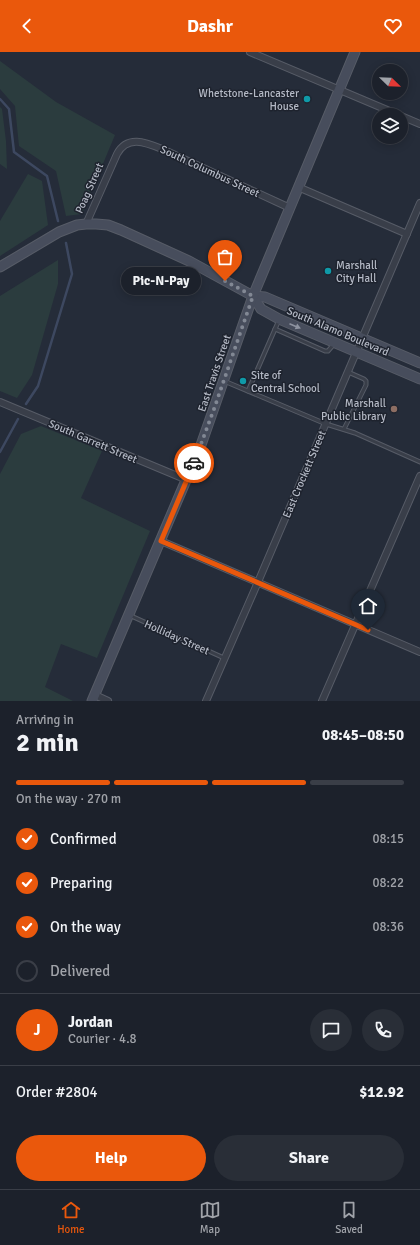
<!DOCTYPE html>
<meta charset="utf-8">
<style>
body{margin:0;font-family:Signika,sans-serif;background:#292e37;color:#f1f3f6;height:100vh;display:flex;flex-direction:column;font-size:15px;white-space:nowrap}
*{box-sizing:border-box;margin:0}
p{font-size:13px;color:#a0a3a9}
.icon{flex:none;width:22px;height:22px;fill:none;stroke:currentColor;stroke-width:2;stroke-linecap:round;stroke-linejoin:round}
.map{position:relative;height:649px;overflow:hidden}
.details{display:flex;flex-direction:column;background:#1c212b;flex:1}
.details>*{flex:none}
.needle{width:26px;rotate:113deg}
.tools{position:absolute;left:372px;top:12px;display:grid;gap:8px}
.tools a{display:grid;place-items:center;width:36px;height:36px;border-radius:50%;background:#1c212b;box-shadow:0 2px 10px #0003,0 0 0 1px #3a3e47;font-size:20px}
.pin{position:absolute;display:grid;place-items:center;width:34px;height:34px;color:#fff;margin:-41px -17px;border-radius:50% 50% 50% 0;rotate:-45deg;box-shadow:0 0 4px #0007}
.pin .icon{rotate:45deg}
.courier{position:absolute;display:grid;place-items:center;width:40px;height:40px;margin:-20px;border:3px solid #ea580c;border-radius:50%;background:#fff;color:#222;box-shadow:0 1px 5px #0007}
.bubble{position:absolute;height:28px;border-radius:14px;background:#1c212b;box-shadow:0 2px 10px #0003,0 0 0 1px #3a3e47;font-size:13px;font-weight:700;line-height:28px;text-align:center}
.head em{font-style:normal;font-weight:700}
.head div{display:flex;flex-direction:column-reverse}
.head{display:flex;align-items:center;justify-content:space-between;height:68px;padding:0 16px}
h1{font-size:26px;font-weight:700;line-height:30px}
.bar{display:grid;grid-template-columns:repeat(4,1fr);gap:6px 4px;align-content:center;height:48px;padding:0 16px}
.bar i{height:5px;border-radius:3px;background:#3a3e47}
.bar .current{background:#ea580c}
.bar p{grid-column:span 4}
.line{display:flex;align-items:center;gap:10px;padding:0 16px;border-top:1px solid #3a3e47}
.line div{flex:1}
.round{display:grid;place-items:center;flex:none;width:42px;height:42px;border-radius:21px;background:#292e37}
ol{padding:0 16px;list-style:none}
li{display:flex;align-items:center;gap:12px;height:44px}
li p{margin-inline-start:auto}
li .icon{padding:4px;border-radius:50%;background:#ea580c;color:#fff;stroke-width:4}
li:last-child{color:#a0a3a9}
li i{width:22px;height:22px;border:2px solid #3a3e47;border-radius:50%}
.cta{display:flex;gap:8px;margin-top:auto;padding:8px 16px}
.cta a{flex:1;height:46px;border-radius:24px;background:#ea580c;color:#fff;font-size:16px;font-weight:700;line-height:46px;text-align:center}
.cta a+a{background:#292e37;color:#f1f3f6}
header{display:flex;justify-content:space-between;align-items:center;height:52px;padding:0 16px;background:#ea580c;color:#fff;font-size:18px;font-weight:700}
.dock{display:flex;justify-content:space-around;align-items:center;height:56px;border-top:1px solid #3a3e47;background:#1c212b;font-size:11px;color:#a0a3a9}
.dock a{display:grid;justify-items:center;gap:2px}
.dock .current{color:#ea580c}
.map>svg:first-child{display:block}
.green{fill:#2b3c3e}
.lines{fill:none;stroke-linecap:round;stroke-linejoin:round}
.stream{stroke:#3d4860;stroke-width:2.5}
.lane-casing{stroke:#575c67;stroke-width:5}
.street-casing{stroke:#575c67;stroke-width:8}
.secondary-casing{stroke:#575c67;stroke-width:11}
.lane{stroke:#393e49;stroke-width:3}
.street{stroke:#393e49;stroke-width:6}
.secondary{stroke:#474d5c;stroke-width:9}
.oneway{fill:#8e93a0}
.done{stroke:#828894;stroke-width:4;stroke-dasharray:0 7.2}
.route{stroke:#ea580c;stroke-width:5}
.culture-dot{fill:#0f9aa8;stroke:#1e232e;stroke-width:1.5}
.education-dot{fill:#8d6e63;stroke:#1e232e;stroke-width:1.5}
.labels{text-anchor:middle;stroke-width:3;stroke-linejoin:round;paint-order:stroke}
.poi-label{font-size:11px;fill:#b4b9c5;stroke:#1e232e;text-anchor:end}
.street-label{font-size:11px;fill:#b4b9c5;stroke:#1e232e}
</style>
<header><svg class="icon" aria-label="back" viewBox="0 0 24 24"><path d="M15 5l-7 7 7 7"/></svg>Dashr<svg class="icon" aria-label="heart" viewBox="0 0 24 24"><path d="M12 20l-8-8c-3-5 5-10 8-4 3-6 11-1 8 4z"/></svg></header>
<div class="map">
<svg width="420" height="649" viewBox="0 0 420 649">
<rect width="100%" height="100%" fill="#252c39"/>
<!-- green -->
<g class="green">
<path d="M0,9L56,50L115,83L82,162L66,164L56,119L19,94L15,54L0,37Z"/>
<path d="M0,55L2,57L6,89L7,117L0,112Z"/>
<path d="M28,122L42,129L48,173L0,204V169Z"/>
<path d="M58,208V232L32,323L17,346L0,339V244Z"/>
<path d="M41,374L102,399L81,446L150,479L97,606L61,592L45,635L73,649H0V422L21,382Z"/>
</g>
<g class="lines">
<!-- stream -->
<g class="stream">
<path d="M0,47L9,57L14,100L47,124L58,169"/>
<path d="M26,352L38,334L72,222L66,191"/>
<path d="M0,400L18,367"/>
</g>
<defs>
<g id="lane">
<path d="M275,277L325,299H328L334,292"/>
<path d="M224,329L326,372L355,381L420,410"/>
<path d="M248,339L279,268"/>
<path d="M344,377L366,333V329L364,327L348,320"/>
<path d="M129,563L224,606"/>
</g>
<g id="street">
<path d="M250,0L399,63"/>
<path d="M401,64L420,72"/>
<path d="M298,135L407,182"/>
<path d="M86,172L117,102C127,83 145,90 162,97L290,156"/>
<path d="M0,350L187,428"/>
<path d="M161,489L420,600"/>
<path d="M95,643L108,649"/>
<path d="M206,649L258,530L420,151"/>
<path d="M322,649L420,424"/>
</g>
<g id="secondary">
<path d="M0,215L59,180L77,173L86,172H96L108,173L121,178L189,209L253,244L265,245L420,311"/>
<path d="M253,244L261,257L279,267L420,327"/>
<path d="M92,649L201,393L253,244L355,0"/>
</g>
</defs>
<!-- lane casing -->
<use href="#lane" class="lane-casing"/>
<!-- street casing -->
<use href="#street" class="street-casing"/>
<!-- secondary casing -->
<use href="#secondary" class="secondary-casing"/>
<!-- lane -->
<use href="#lane" class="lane"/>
<!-- street -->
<use href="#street" class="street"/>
<!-- secondary -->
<use href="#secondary" class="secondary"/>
</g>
<!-- one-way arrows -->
<defs><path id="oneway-solid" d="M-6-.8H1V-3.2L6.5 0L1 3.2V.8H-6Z"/></defs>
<use class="oneway" href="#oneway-solid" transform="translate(295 274) rotate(23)"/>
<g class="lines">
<!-- done -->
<path class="done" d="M194,411L214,357L253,244L225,229"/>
<!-- route -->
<path class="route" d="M194,411L161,489L368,578"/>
</g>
<!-- markers -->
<g class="culture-dot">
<circle cx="307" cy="47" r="4"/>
<circle cx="328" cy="219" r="4"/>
<circle cx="243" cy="329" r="4"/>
</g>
<circle class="education-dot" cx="394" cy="357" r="4"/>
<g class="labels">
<!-- poi labels -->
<g class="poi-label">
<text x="299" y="45">Whetstone-Lancaster<tspan x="299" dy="13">House</tspan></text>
<text x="336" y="217" text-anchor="start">Marshall<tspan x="336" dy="13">City Hall</tspan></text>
<text x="251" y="327" text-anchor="start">Site of<tspan x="251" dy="13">Central School</tspan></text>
<text x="386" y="355">Marshall<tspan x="386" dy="13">Public Library</tspan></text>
</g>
<!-- street labels -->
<g class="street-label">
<text transform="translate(210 119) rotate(25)" y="4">South Columbus Street</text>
<text transform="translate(89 136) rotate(-66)" y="4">Poag Street</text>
<text transform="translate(338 279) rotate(23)" y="4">South Alamo Boulevard</text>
<text transform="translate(214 321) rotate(-71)" y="4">East Travis Street</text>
<text transform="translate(93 389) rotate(23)" y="4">South Garrett Street</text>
<text transform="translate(304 422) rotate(-67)" y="4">East Crockett Street</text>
<text transform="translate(177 585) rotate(24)" y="4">Holliday Street</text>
</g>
</g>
</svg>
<div class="tools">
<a><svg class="needle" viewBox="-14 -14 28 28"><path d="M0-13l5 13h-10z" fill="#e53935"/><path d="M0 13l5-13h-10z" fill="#a0a3a9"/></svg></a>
<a><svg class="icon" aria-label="layers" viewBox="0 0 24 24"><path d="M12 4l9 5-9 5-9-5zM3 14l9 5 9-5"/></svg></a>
</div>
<div class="pin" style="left:225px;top:229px;background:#ea580c"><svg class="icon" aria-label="bag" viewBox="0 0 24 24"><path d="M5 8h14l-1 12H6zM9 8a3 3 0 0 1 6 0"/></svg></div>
<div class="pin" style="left:368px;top:578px;background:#1f2937"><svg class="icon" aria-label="home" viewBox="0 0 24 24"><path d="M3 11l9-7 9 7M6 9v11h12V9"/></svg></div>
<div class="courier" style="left:194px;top:411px"><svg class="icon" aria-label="car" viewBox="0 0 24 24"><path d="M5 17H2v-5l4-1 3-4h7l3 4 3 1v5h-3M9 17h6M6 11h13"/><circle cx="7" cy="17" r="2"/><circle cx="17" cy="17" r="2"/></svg></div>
<div class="bubble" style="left:121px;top:215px;width:80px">Pic-N-Pay</div>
</div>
<section class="details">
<div class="head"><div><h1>2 min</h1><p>Arriving in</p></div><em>08:45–08:50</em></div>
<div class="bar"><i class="current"></i><i class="current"></i><i class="current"></i><i></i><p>On the way · 270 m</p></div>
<ol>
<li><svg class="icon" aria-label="check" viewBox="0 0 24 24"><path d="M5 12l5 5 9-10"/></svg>Confirmed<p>08:15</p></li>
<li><svg class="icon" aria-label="check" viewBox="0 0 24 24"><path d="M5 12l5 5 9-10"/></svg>Preparing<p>08:22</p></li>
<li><svg class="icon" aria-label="check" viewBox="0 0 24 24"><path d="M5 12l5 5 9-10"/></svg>On the way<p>08:36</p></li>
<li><i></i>Delivered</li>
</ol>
<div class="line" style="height:72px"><b class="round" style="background:#ea580c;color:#fff">J</b><div><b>Jordan</b><p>Courier · 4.8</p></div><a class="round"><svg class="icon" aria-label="chat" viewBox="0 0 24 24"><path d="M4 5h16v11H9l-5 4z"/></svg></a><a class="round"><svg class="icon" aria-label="phone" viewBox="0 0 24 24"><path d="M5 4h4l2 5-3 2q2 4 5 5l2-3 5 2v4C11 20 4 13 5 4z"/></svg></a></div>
<div class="line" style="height:52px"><div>Order #2804</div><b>$12.92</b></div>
<div class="cta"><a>Help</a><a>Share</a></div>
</section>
<nav class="dock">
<a class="current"><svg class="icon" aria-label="home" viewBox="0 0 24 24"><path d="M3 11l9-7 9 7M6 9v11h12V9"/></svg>Home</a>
<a><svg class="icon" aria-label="map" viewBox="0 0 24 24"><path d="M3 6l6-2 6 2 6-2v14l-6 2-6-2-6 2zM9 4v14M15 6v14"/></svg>Map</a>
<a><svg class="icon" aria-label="saved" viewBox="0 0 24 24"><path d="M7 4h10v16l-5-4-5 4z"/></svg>Saved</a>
</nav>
